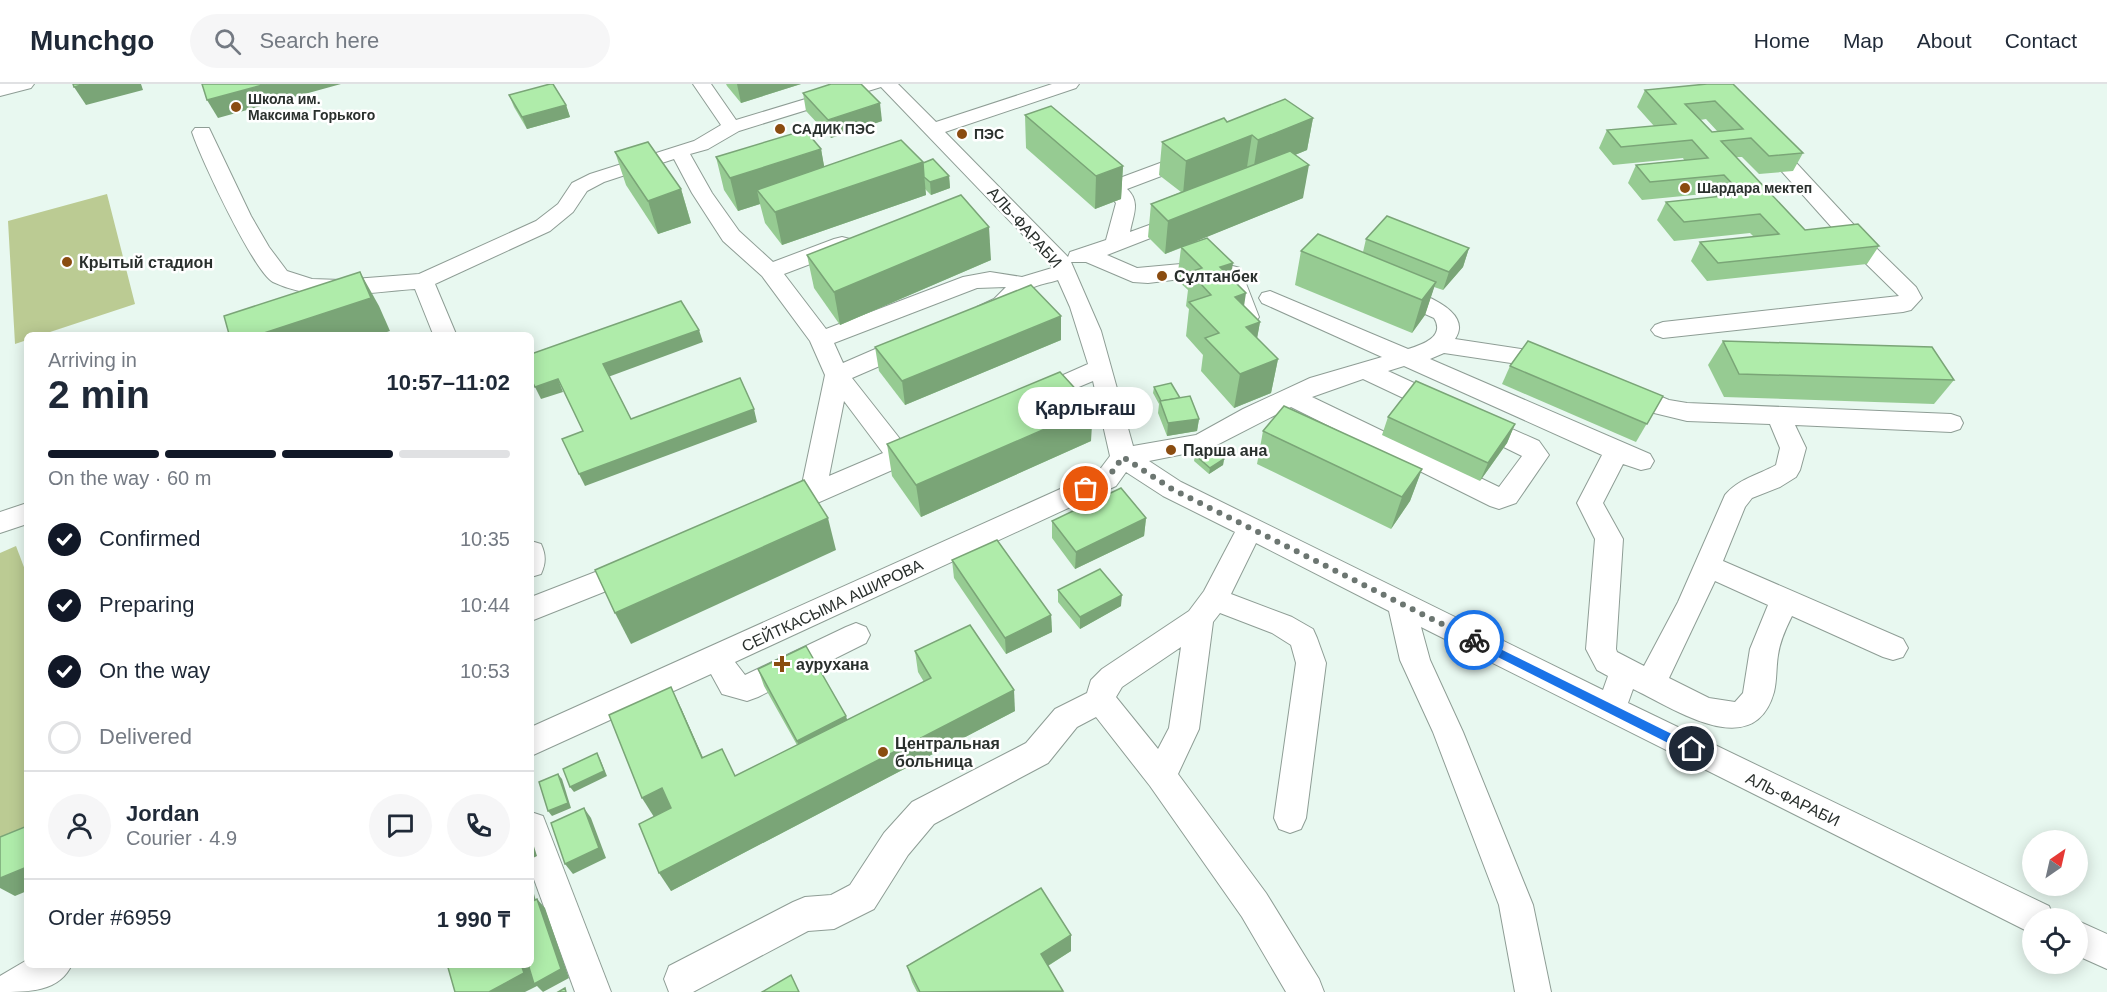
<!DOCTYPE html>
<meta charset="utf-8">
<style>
body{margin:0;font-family:Arial,sans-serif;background:#f6f6f7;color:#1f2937;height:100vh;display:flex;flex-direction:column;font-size:22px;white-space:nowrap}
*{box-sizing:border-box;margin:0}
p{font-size:20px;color:#747a83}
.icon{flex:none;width:33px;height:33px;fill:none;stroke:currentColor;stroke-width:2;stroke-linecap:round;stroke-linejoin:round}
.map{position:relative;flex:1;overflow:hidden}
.sheet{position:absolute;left:24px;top:248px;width:510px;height:636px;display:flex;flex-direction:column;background:#fff;border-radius:9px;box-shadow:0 3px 15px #0003}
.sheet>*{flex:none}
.needle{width:39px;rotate:34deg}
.fabs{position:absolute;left:2022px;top:746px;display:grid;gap:12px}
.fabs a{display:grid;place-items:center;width:66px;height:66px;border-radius:50%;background:#fff;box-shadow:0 3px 15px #0003;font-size:30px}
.pin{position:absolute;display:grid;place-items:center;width:51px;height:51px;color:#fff;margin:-26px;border:3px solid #fff;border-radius:50%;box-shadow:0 2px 6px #0007}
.courier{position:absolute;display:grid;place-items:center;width:60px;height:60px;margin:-30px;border:4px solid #1a73e8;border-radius:50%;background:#fff;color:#222;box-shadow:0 2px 8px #0007}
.bubble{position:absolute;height:42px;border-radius:21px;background:#fff;box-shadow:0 3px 15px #0003;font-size:20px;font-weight:700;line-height:42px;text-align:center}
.summary em{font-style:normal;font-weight:700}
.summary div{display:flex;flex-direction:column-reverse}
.summary{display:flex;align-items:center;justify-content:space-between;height:102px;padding:0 24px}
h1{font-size:39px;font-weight:700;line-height:45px}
.bar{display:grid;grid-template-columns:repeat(4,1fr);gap:9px 6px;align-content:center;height:72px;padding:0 24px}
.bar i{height:8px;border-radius:4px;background:#e0e1e3}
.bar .active{background:#111827}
.bar p{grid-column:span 4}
.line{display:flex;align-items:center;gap:15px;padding:0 24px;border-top:2px solid #e0e1e3}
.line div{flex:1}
.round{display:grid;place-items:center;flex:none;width:63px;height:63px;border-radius:32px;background:#f6f6f7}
ol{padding:0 24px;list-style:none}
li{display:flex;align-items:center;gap:18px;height:66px}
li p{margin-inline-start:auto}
li .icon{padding:6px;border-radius:50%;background:#111827;color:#fff;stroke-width:4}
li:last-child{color:#747a83}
li i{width:33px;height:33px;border:3px solid #e0e1e3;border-radius:50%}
header{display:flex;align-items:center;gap:36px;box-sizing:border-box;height:84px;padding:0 30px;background:#fff;border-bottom:2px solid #e0e1e3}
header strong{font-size:28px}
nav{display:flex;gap:33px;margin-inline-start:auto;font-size:21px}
.search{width:420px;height:54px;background:#f6f6f7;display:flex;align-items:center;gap:15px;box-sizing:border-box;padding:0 21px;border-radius:33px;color:#747a83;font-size:22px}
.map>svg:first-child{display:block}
.green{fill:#bbcb93}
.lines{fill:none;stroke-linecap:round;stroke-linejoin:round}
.minor-casing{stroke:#8e9d95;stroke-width:2}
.minor{fill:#fff;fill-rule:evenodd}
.wall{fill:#96cb92;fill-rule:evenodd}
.shaded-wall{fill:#7aa577}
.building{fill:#afecaa;stroke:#7aa577;stroke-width:1.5;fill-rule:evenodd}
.route{fill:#1a73e8}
.done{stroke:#6c7671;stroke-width:6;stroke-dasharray:0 10.8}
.poi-dot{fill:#8a4c10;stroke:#fff;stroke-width:2}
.labels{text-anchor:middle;stroke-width:5;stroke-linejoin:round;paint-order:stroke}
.far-poi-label{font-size:14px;font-weight:bold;fill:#2a302d;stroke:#fff;text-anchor:start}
.street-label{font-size:16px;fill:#2a302d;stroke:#fff}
.poi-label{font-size:16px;font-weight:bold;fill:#2a302d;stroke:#fff;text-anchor:start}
</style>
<header>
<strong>Munchgo</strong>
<div class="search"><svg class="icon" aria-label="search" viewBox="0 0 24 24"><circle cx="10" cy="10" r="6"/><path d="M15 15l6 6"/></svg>Search here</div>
<nav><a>Home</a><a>Map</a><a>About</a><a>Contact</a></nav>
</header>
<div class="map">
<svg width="2107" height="908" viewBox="0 0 2107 908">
<rect width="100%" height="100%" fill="#e8f8f0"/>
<!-- green -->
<g class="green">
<path d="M107,110L135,220L44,250H27V256L15,260L8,137Z"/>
<path d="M16,462L27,491V760L0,776V469Z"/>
</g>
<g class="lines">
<defs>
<g id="minor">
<path d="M0,0H34L31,4L0,12Z"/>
<path d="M693,0H711L736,36L855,0H898L936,38L1052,0H1079L1076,4L945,48L1068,173L1070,168L1106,156L1116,119L1092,92L1095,88H1109L1117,95L1187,69H1201L1204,73L1201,77L1127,105C1141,118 1133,131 1130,148L1182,129L1189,131L1192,135L1189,139L1107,171L1137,184L1214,177L1240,184L1259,233L1256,238L1248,240L1240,238L1223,193L1214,191L1148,199L1133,198L1086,178H1071L1101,247L1133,362L1196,351L1243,325L1310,294L1382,273L1262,219L1259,214L1262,209L1270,207L1408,265C1421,261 1446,253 1434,234L1387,213L1384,208L1387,203L1395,201C1416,207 1475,226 1455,255L1560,271L1564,277L1560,283L1552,285L1444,269L1430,275L1650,370L1654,377L1650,384L1641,386L1623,380L1603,419L1623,455L1616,565L1617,568L1644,582L1678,518L1725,411C1738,395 1758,391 1776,381L1780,364L1770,340L1687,337L1654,329L1614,311L1611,305L1614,299L1623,297L1669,316L1687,319L1951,330L1960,333L1963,339L1960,345L1951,348L1795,341L1806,364L1800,386L1796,393L1780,403L1752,414L1745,423L1723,477L1903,555L1908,564L1903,573L1893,576L1883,573L1792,532C1786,544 1780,557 1778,571C1776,583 1777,596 1774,608C1754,680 1673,624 1633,605L1628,619L2049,822L2054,834H2032V849L2025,846L1421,543L1430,576L1463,648L1533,821L1551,908H1515L1499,821L1433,648L1400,576L1389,527L1256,459L1231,510L1292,533L1313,545L1317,554L1326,579L1306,734L1301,745L1290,749L1279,745L1274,734L1296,579L1291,561L1272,549L1220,529L1213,538L1199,645L1178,690L1266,809L1319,895L1324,908H1286L1242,833L1150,702L1096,633L1077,643L1048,679L934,740L908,771L874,825L834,845L808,847L693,908H669L664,895L669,882L793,818L805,813L831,811L850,801L884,749L912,718L1026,659L1055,625L1087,609L1091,596L1102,585L1189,527L1204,507L1235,448L1163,412L1126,388L1116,402L735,578L745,591L846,543L856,539L866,543L870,551L866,559L758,613L747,617L722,610L711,590L531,672V643L1098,388L1110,372L1093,297L1036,321L1027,319L1024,313L1027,307L1088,280L1070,223L1058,196C1050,199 1038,200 1030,205C1012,216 1004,241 977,233L974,228L977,223L994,215L1006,203L977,204L834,259L843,279L903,253L911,251L919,253L923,259L919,265L852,294L904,360L922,354L931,357L935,363L931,369L790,431L781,434L772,431L768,424L772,417L801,405L825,291L810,257L762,192L723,157L692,109L674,75L604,98L587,107L573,128L550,147L435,200L456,250H433L415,205C370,208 316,219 273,198C254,188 200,73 192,48L195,44H209L251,132L269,163L287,187L312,195L341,196L419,190L536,137L558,120L572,99L590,90L694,57L721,41ZM881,3L1050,179L1052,184L1022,193L990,188L963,193L826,245L784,190L850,165L853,160L850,155L842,153L834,155L773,178L739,147L712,109L690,70L708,65L739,47ZM1404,282L1602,371L1577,419L1595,455L1586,565L1597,586L1608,592L1603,606L1181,398L1149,377L1209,365L1291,323L1490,422L1499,425L1516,419L1549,371L1539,357L1485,333L1476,330L1467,333L1464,339L1467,345L1522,372L1499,403L1312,313L1363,295L1433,328L1442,331L1451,328L1454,322L1451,316L1388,287ZM844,317L883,369L829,392ZM1715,497L1768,521L1750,565L1743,609L1735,618L1709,614L1669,594ZM1181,563L1169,644L1158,665L1116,613L1122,603Z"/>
<path d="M1767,53L1774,55L1868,156L1916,203L1922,214L1911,226L1903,228L1663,254L1655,251L1651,246L1655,241L1663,238L1899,212L1852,166L1760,63L1757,59L1760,55Z"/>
<path d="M27,419V440L0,449V428Z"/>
<path d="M531,457L541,460C546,471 546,479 541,490L531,493Z"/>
<path d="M634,473L644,476L648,484L644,492L531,537V513Z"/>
<path d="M531,728L543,732L611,908H575L531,787Z"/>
<path d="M2078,837L2107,850V885L2078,872Z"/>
<path d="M27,876V880H72C60,908 28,908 0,908V892Z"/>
</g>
</defs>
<!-- minor casing -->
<use href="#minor" class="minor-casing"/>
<!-- minor -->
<use href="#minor" class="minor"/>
</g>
<!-- wall -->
<g class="wall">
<path d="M726,0H801L741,19L727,2Z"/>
<path d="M1707,0L1803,69L1793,87L1759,90L1742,73H1736L1805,146L1879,162L1867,180L1707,197L1691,177L1700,158L1754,153L1750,149L1674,157L1657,136L1666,118L1717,113L1714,109L1642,116L1628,99L1636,81L1684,76L1683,74L1613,81L1599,64L1607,46L1654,42L1637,23L1645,6ZM1706,35L1718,48H1712L1700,36Z"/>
<path d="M803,9L882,37L831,54L806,27Z"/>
<path d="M509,11L566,21L570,33L527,45L514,23Z"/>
<path d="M1025,31L1123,82L1121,115L1095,125L1026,64Z"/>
<path d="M1313,34L1307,66L1295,71L1303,114L1196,157L1231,193L1244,222L1260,238L1257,254L1278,275L1271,309L1234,324L1201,287L1203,271L1186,252L1189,225L1186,222L1188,206L1177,196L1181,164L1165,170L1148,153L1151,120L1181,108L1159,91L1162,58L1227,38Z"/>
<path d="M821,65L824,83L923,78L949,92L950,104L931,111L925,105L926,111L782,161L765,139L760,120L738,127L724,106L716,73Z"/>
<path d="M615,68L681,105L691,139L658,150L626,101Z"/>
<path d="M1366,155L1469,164L1463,183L1443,206L1434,203L1425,231L1412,249L1295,201L1301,167L1363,168Z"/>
<path d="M807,171L991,176L840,241L814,204Z"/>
<path d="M1061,256L905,321L879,287L875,263Z"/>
<path d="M1723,257L1954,296L1934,320L1724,313L1708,281Z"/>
<path d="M1510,282L1663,312L1636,358L1502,300Z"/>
<path d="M1154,303L1180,314L1199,335L1197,347L1167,352L1158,329L1159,320L1153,309Z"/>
<path d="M1388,333L1515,340L1507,359L1480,397L1382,351Z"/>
<path d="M1263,347L1422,385L1410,417L1391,445L1257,380Z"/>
<path d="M1091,357L921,433L892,392L887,360Z"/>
<path d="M1195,371L1224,375L1223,381L1209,390L1194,377Z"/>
<path d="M1146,434L1144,452L1075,485L1052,454V437Z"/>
<path d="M952,476L1051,531L1052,548L1006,570L954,494Z"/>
<path d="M1058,506L1121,522L1080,545L1058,518Z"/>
<path d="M915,567L1015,627L671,807L654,733L681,624L703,674L735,692L797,661L764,602L758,585L848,636L924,598L918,588Z"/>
<path d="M1071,867L1048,882L1063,908H917L912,898L907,882Z"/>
</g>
<!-- shaded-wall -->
<g class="shaded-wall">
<path d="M85,0H141L143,6L86,21L74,3Z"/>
<path d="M266,0H341L218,34L207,16Z"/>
<path d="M737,0H801L741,19Z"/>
<path d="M880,19L882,37L831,54L828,36Z"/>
<path d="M566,21L570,33L527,45L522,33Z"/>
<path d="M1313,34L1307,66L1253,88L1258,56Z"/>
<path d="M1252,51L1247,83L1183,110L1186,77Z"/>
<path d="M821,65L827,98L757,106L760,120L738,127L730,94Z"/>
<path d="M923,78L926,111L782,161L775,128Z"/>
<path d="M1309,81L1303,114L1165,170L1168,137Z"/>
<path d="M1123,82L1121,115L1095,125L1096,92Z"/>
<path d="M949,92L950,104L931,111L930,98Z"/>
<path d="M681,105L691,139L658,150L648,117Z"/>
<path d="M989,143L991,176L840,241L834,208Z"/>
<path d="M1469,164L1463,183L1443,206L1449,188Z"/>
<path d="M1233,179L1228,212L1220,183Z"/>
<path d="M360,188L379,222L390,247L381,250H261Z"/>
<path d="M1436,198L1425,231L1412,249L1422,216Z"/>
<path d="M1246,209L1241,242L1235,213Z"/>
<path d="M1061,232V256L905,321L902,297Z"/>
<path d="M1260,238L1254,271L1246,243Z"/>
<path d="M699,246L703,258L608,293L603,280Z"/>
<path d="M1278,275L1271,309L1234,324L1240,290Z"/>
<path d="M558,295L563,308L541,315L535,303Z"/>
<path d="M1093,324L1091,357L921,433L916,401Z"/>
<path d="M754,325L757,338L585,402L579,390Z"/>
<path d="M1199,335L1197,347L1167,352L1168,339Z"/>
<path d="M1515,340L1507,359L1480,397L1488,379Z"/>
<path d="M1224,375L1223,381L1209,390L1210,384Z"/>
<path d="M1422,385L1410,417L1391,445L1402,413Z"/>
<path d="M828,434L836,466L631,560L615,529Z"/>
<path d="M1146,434L1144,452L1075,485L1076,468Z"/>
<path d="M1122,511L1121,522L1080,545V533Z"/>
<path d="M1051,531L1052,548L1006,570L1005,554Z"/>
<path d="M671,603L681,624L712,694L702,674Z"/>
<path d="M1014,606L1015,627L671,807L659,789Z"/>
<path d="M846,632L851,648L803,673L797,657Z"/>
<path d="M597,669L600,675L607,692L574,708L570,703Z"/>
<path d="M558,690L562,695L571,724L552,732L548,727Z"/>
<path d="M662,704L674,724L654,733L642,714Z"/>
<path d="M584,724L591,734L606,774L573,790L565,780Z"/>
<path d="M531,753L537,772L531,775Z"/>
<path d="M27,783V807L15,812L0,804V794Z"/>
<path d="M531,799L536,817L531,820Z"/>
<path d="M537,815L545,824L569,894L543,908L537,902L525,908H489L521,880H530Z"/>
<path d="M1071,851V867L1041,886V870Z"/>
</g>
<!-- building -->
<g class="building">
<path d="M73,0H85L74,3Z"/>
<path d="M202,0H266L207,16Z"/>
<path d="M550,0H553L566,21L522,33L509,11Z"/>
<path d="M831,0H861L880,19L828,36L803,9Z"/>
<path d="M1707,0H1733L1803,69L1769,72L1751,54L1721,57L1805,146L1858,140L1879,162L1718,179L1700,158L1779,150L1760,130L1684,138L1666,118L1742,110L1724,91L1650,98L1636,81L1708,74L1692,56L1621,63L1607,46L1676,40L1645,6ZM1715,17L1743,45L1712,48L1685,20Z"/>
<path d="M1285,15L1313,34L1258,56L1252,51L1186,77L1162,58L1224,34L1227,38Z"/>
<path d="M1051,22L1123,82L1096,92L1025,31Z"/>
<path d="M805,46L821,65L730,94L716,73Z"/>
<path d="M901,56L923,78L775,128L757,106Z"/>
<path d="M648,58L681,105L648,117L615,68Z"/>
<path d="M1290,67L1309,81L1168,137L1151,120Z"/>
<path d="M933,75L949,92L930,98L924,93L923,79Z"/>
<path d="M961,111L989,143L834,208L807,171Z"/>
<path d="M1387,132L1469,164L1449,188L1366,155Z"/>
<path d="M1318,150L1436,198L1422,216L1301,167Z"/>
<path d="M1207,154L1233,179L1220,183L1246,209L1235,213L1260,238L1246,243L1278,275L1240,290L1205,254L1219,249L1189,218L1211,211L1190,188L1202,184L1181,163Z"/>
<path d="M360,188L371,214L261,250H229L224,232Z"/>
<path d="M1031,201L1061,232L902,297L875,263Z"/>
<path d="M681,217L699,246L603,280L631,335L740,294L754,325L579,390L562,355L583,347L558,295L535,303L531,295V270Z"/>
<path d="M1528,257L1663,312L1647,340L1510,282Z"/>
<path d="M1723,257L1932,263L1954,296L1739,290Z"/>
<path d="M1060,288L1093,324L916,401L887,360Z"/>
<path d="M1416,297L1515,340L1488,379L1388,333Z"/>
<path d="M1171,299L1180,314L1161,317L1154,303Z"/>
<path d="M1190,312L1199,335L1168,339L1160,317Z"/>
<path d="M1284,322L1422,385L1402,413L1263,347Z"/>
<path d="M1209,363L1224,375L1210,384L1195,371Z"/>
<path d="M804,396L828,434L615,529L595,486Z"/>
<path d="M1121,404L1146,434L1076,468L1052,437Z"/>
<path d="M997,456L1051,531L1005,554L952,476Z"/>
<path d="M1100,485L1122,511L1080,533L1058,506Z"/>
<path d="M970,541L1014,606L659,789L639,740L671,724L662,704L642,714L609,631L671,603L702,674L722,665L735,692L931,594L915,567Z"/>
<path d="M806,562L846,632L797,657L758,585Z"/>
<path d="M597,669L604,687L570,703L563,685Z"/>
<path d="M558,690L568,719L548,727L539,698Z"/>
<path d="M584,724L599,764L565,780L551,739Z"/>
<path d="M27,742V783L0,794V753Z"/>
<path d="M1041,804L1071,851L1041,870L1063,907L920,908L907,882Z"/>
<path d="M537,815L561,885L534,900L528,880H531V818Z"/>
<path d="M447,880H521L524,889L489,908H455Z"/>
<path d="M791,891L799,908H762Z"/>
<path d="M565,904L566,908H558Z"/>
</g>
<!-- route -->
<path class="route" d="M1474,552L1696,662V669H1688L1470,559V553Z"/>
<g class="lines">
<!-- done -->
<path class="done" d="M1086,405L1107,395L1123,373L1172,405L1474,556"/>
</g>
<!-- markers -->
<g class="poi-dot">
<circle cx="236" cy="23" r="6"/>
<circle cx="780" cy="45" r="6"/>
<circle cx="962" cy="50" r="6"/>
<circle cx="1685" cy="104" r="6"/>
<circle cx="67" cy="178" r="6"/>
<circle cx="1162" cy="192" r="6"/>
<circle cx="1171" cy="366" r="6"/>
<path d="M779 571h6v6h6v6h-6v6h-6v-6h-6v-6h6z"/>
<circle cx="883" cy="668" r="6"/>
</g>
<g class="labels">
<!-- far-poi labels -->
<g class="far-poi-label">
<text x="248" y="20">Школа им.<tspan x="248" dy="16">Максима Горького</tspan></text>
<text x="792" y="50">САДИК ПЭС</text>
<text x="974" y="55">ПЭС</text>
<text x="1697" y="109">Шардара мектеп</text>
</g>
<!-- street labels -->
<g class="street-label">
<text transform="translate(1025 143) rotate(48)" y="6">АЛЬ-ФАРАБИ</text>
<text transform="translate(832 521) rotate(-25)" y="6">СЕЙТКАСЫМА АШИРОВА</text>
<text transform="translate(1793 715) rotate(26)" y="6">АЛЬ-ФАРАБИ</text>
</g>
<!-- poi labels -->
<g class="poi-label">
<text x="79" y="184">Крытый стадион</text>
<text x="1174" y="198">Сұлтанбек</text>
<text x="1183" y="372">Парша ана</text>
<text x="796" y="586">аурухана</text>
<text x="895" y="665">Центральная<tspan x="895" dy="18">больница</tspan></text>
</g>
</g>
</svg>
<div class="fabs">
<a><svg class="needle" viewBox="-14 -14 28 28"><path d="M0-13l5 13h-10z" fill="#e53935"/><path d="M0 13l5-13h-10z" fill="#747a83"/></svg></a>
<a><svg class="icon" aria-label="locate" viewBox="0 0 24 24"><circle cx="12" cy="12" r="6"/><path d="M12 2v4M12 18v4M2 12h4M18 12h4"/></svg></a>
</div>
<div class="pin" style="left:1086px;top:405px;background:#ea580c"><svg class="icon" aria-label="bag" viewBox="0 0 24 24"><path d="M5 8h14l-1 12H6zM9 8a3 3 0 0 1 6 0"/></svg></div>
<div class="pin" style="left:1692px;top:665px;background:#1f2937"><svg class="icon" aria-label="home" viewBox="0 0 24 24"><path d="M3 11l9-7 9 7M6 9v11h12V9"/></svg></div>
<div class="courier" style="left:1474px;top:556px"><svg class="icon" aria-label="bike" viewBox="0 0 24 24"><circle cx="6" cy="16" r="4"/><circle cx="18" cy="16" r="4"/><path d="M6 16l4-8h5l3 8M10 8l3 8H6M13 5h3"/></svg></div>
<div class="bubble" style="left:1018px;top:303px;width:135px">Қарлығаш</div>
<section class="sheet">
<div class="summary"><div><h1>2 min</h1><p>Arriving in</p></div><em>10:57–11:02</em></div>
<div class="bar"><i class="active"></i><i class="active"></i><i class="active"></i><i></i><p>On the way · 60 m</p></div>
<ol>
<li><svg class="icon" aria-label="check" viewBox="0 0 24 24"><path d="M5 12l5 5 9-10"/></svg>Confirmed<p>10:35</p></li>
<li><svg class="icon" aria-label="check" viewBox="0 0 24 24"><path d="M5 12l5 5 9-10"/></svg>Preparing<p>10:44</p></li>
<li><svg class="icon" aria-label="check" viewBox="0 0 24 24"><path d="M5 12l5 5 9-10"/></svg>On the way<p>10:53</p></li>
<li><i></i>Delivered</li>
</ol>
<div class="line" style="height:108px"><a class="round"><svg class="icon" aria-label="person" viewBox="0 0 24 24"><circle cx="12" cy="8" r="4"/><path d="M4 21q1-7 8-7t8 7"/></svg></a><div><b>Jordan</b><p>Courier · 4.9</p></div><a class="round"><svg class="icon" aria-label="chat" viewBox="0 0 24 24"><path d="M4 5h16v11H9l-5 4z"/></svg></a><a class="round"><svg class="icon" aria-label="phone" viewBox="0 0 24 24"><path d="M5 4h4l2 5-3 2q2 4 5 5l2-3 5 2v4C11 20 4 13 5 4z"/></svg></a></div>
<div class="line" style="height:78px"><div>Order #6959</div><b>1 990 ₸</b></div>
</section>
</div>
